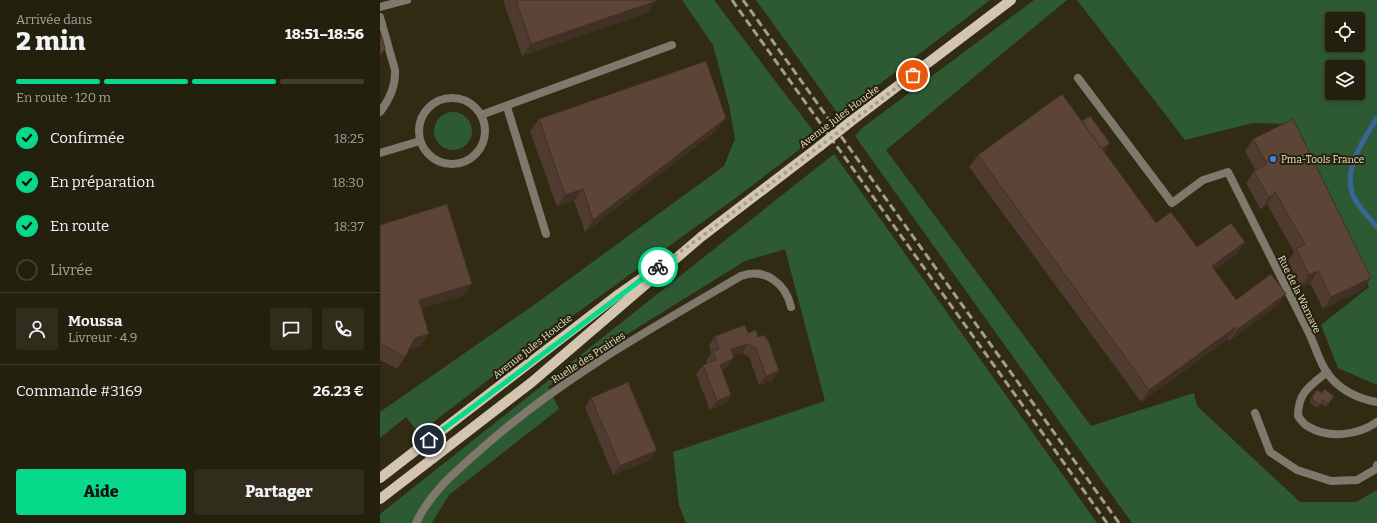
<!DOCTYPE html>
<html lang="fr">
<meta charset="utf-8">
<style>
body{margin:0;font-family:Bitter,serif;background:#302d1c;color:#f1f3f6;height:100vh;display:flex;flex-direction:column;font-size:15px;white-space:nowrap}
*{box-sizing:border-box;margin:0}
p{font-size:13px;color:#a3a39e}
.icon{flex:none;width:22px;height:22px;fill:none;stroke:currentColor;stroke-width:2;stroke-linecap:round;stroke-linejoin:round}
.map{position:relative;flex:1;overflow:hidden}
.details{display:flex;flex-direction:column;background:#24200e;width:380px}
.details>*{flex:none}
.tools{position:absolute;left:945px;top:12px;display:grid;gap:8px}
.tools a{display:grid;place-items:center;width:40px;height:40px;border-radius:4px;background:#24200e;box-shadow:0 2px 6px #0003,0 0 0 1px #413e2e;font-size:20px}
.pin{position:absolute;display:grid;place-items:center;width:34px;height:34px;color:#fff;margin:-17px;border:2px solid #fff;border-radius:50%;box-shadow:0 1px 4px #0007}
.courier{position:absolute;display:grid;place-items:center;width:40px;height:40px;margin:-20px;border:3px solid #07d98b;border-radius:50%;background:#fff;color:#222;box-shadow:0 1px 5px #0007}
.headline em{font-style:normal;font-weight:800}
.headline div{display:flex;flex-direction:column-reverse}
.headline{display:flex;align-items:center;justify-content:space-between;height:68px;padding:0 16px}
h1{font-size:26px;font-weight:800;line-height:30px}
.bar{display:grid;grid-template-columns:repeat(4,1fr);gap:6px 4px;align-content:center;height:48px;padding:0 16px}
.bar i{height:5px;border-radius:3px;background:#413e2e}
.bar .active{background:#07d98b}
.bar p{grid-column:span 4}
.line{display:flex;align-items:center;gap:10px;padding:0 16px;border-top:1px solid #413e2e}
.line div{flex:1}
.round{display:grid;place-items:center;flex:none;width:42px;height:42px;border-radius:4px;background:#302d1c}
ol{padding:0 16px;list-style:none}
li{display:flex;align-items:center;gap:12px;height:44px}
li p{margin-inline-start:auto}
li .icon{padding:4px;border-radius:50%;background:#07d98b;color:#111;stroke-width:4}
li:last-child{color:#a3a39e}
li i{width:22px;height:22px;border:2px solid #413e2e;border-radius:50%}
.button{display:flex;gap:8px;margin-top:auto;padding:8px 16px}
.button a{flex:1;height:46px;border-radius:4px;background:#07d98b;color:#111;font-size:16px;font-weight:800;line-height:46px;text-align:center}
.button a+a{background:#302d1c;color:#f1f3f6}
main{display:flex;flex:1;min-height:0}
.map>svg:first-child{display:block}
.green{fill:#2e5a33;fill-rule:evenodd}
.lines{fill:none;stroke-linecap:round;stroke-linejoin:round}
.stream{stroke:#396697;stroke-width:5}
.lane{stroke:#7f786d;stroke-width:8}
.street{stroke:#7f786d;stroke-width:8}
.primary{stroke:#d4c5b0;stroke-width:10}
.rail{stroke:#a29e8c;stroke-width:3;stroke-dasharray:8 4;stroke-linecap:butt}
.primary-bridge{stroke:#d4c5b0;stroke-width:10}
.wall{fill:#4f3b2f}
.shaded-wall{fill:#403026}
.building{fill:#5c4537;stroke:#403026}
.done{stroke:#a4a18e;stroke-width:4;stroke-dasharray:0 7.2}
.route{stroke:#07d98b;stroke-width:5}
.shop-dot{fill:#3f7fe0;stroke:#272108;stroke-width:1.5}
.labels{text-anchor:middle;stroke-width:4;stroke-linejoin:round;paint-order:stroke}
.street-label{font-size:10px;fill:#e3e0d1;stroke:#272108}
.poi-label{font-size:10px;fill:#e3e0d1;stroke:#272108;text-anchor:start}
</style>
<main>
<section class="details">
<div class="headline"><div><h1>2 min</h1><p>Arrivée dans</p></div><em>18:51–18:56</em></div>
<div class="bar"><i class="active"></i><i class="active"></i><i class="active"></i><i></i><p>En route · 120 m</p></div>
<ol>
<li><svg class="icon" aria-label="check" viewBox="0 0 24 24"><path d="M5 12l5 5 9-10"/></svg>Confirmée<p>18:25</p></li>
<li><svg class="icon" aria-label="check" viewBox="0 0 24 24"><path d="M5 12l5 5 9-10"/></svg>En préparation<p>18:30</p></li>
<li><svg class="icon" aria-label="check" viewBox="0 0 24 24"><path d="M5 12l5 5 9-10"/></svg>En route<p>18:37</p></li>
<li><i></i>Livrée</li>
</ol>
<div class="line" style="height:72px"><a class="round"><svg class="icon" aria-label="person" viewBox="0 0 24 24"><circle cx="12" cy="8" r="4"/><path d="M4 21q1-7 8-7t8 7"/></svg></a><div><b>Moussa</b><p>Livreur · 4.9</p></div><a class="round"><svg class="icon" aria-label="chat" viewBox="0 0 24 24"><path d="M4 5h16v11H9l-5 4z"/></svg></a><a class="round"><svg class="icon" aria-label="phone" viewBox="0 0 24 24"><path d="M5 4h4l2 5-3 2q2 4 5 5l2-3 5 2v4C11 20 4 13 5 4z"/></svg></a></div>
<div class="line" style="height:52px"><div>Commande #3169</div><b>26.23 €</b></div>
<div class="button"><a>Aide</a><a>Partager</a></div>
</section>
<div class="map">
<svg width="997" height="523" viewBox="0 0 997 523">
<rect width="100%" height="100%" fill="#302b12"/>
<!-- green -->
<g class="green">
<path d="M302,0H334L437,136L357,197L176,328L39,433L26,417L0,438V412L158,302L344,166L355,139L349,105L333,45Z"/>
<path d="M376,0H610L459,115Z"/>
<path d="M654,0H687L506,150L711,426L814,393L817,406L920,502H976L997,490V523H752L475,136L482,128Z"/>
<path d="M697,0H997V385L958,368L941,325L989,287L914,124L873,123L805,140ZM952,19H978V45H952ZM952,67H978V93H952Z"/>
<circle cx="73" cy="131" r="19"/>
<path d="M454,154L717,523H306L299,505L293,452L445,401L405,249L365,261L249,333L168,387L179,409L69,495L52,523H0V514Z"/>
</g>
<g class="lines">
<!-- stream -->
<path class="stream" d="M997,118C985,138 964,166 972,192C975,204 989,217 997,227"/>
<!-- lane -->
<g class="lane">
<path d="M0,7L27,0"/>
<path d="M0,17L15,70C16,86 10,99 0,112"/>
<path d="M698,78L792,203L823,180L848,172C874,223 900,275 926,327C935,343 939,365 952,379C963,391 980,399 997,402"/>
<path d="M127,107L166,234"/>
<path d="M101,115L292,45"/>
<path d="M947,372C930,386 918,392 918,416C921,420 924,425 929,427C949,439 979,435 997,422"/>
<path d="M875,413L890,452L917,470L951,481L977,480L996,469L997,465"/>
</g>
<!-- street -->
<g class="street">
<circle cx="72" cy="131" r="33"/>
<path d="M0,153L40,141"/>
<path d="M36,523C50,493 75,472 99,451C178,380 270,329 361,276C385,267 406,284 411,307"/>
</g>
<!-- primary -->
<g class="primary">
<path d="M470,122L631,0"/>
<path d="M0,478L239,294L286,261"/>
<path d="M0,499L152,382L321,237L440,146"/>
</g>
<!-- rail -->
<g class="rail">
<path d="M352,0L727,523"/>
<path d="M363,0L739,523"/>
</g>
<!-- primary-bridge -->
<path class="primary-bridge" d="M440,146L470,122"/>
</g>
<!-- wall -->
<g class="wall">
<path d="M123,0H276L267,13L142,56Z"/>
<path d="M159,119L337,130L205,232L194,201L177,207L150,131Z"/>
<path d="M702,121L730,143L726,150L724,151L776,223L817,247L865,242L857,254L834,270L856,300L897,306L849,341L848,339L761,402L589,167L598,155Z"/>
<path d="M873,139L991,278L982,290L943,309L930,283L921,287L908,261L914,252L887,204L881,210L866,183L874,171L875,170L865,151Z"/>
<path d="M0,225L92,284L83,296L41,308V346L29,349L25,357L17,369L0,360Z"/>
<path d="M376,330L392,381L379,385L369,357L362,353L353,356L347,367L342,370L351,395L345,404L330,410L316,374L323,365L327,363L326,360L331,354L329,345L335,336L368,333Z"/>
<path d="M937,390L942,393L954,396L946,407L941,404L937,408L930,403V400Z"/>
<path d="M211,398L270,460L233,475L205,407Z"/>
</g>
<!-- shaded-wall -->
<g class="shaded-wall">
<path d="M276,1L267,13L142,56L151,44Z"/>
<path d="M346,118L337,130L205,232L213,220Z"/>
<path d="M730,143L726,150L713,159L717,153Z"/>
<path d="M203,189L194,201L177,207L185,195Z"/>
<path d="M895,192L887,204L881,210L889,198Z"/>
<path d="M865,242L857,254L823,279L832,266Z"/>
<path d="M938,271L930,283L921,287L929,275Z"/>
<path d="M991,278L982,290L943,309L951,297Z"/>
<path d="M92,284L83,296L30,312L39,300Z"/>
<path d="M906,294L897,306L849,341L858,329Z"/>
<path d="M856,327L848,339L761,402L769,390Z"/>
<path d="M49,334L41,346L27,350L35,338Z"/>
<path d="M368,344L362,353L344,359L351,349Z"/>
<path d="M354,358L347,367L334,374L340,365Z"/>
<path d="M399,371L392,381L379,385L386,376Z"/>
<path d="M351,395L345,404L330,410L337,401Z"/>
<path d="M277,450L270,460L233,475L240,466Z"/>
</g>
<!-- building -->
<g class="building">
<path d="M136,0H276V1L151,44Z"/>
<path d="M0,31L5,48L0,56Z"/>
<path d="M326,61L346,118L213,220L203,189L185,195L159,119Z"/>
<path d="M682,94L776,223L791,212L817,247L851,223L865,242L832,266L856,300L891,274L906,294L858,329L856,327L769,390L598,155Z"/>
<path d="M710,116L730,143L722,149L702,121Z"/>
<path d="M913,119L991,278L951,297L938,271L929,275L916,249L925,244L895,192L889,198L874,171L887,164L873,139Z"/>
<path d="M67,204L92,284L39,300L49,334L35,338L25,357L0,343V225Z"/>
<path d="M365,325L368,333L376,330L378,337L384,335L389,342L399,371L386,376L376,348L368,344L351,349L354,358L340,365L351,395L337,401L323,365L336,360L333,351L339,349L335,336Z"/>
<path d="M248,382L277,450L240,466L211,398Z"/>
<path d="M944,389L954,396L948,404L943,400L940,405L933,400L932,397L937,390L942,393Z"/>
</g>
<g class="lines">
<!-- done -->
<path class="done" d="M278,267L321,237L533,75"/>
<!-- route -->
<path class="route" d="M49,440L278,267"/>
</g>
<!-- markers -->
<circle class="shop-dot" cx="893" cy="159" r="4"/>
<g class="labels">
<!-- street labels -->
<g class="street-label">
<text transform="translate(459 116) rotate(-37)" y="4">Avenue Jules Houcke</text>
<text transform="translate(920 294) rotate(64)" y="4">Rue de la Warnave</text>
<text transform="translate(152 346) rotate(-38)" y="4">Avenue Jules Houcke</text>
<text transform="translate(208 357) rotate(-33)" y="4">Ruelle des Prairies</text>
</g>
<!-- poi labels -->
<g class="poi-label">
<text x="901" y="163">Pma-Tools France</text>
</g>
</g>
</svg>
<div class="tools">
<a><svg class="icon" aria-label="locate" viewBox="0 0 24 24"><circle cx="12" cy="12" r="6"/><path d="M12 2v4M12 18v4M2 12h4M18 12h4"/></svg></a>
<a><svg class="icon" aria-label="layers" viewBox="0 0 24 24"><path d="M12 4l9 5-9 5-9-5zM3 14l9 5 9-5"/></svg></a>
</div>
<div class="pin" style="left:533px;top:75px;background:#ea580c"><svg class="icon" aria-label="bag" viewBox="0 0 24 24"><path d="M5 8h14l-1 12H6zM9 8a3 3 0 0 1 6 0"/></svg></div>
<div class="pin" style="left:49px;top:440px;background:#1f2937"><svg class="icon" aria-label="home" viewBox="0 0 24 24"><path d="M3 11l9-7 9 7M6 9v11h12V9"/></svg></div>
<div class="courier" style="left:278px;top:267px"><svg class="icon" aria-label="bike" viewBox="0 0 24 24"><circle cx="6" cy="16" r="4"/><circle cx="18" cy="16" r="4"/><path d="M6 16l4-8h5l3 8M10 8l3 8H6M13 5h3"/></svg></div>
</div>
</main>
